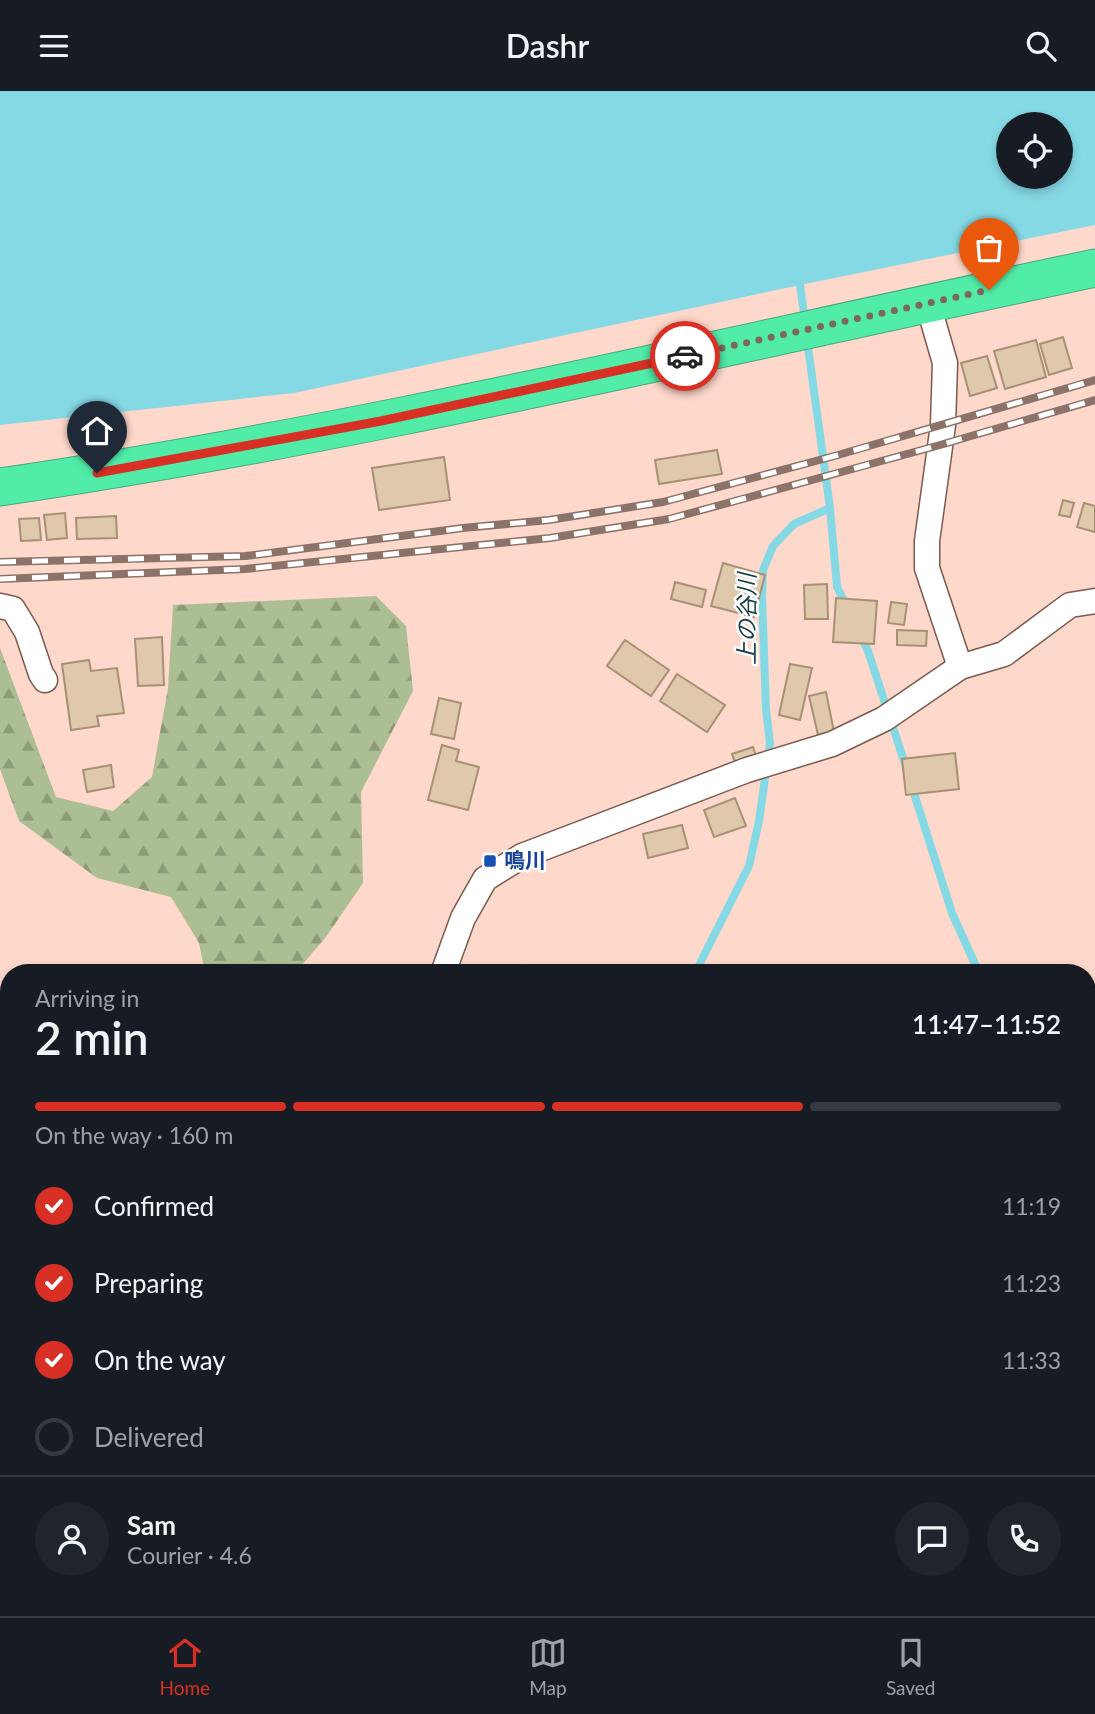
<!DOCTYPE html>
<meta charset="utf-8">
<style>
body{margin:0;font-family:Lato,"Noto Sans JP",sans-serif;background:#20242c;color:#f1f3f6;height:100vh;display:flex;flex-direction:column;font-size:26px;white-space:nowrap}
*{box-sizing:border-box;margin:0}
p{font-size:23px;color:#9ea1a6}
.icon{flex:none;width:38px;height:38px;fill:none;stroke:currentColor;stroke-width:2;stroke-linecap:round;stroke-linejoin:round}
.map{position:relative;flex:1;overflow:hidden}
.side{position:absolute;left:0px;top:873px;width:1096px;height:653px;display:flex;flex-direction:column;background:#171b24;border-radius:28px 28px 0 0;box-shadow:0 4px 10px #0003}
.side>*{flex:none}
.tools{position:absolute;left:996px;top:21px;display:grid;gap:14px}
.tools a{display:grid;place-items:center;width:77px;height:77px;border-radius:50%;background:#171b24;box-shadow:0 4px 10px #0003;font-size:35px}
.pin{position:absolute;display:grid;place-items:center;width:60px;height:60px;color:#fff;margin:-72px -30px;border-radius:50% 50% 50% 0;rotate:-45deg;box-shadow:0 0 7px #0007}
.pin .icon{rotate:45deg}
.courier{position:absolute;display:grid;place-items:center;width:70px;height:70px;margin:-35px;border:5px solid #d93025;border-radius:50%;background:#fff;color:#222;box-shadow:0 2px 9px #0007}
.headline em{font-style:normal;font-weight:600}
.headline div{display:flex;flex-direction:column-reverse}
.headline{display:flex;align-items:center;justify-content:space-between;height:119px;padding:0 35px}
h1{font-size:46px;font-weight:600;line-height:52px}
.bar{display:grid;grid-template-columns:repeat(4,1fr);gap:10px 7px;align-content:center;height:84px;padding:0 35px}
.bar i{height:9px;border-radius:5px;background:#363941}
.bar .active{background:#d93025}
.bar p{grid-column:span 4}
.line{display:flex;align-items:center;gap:18px;padding:0 35px;border-top:2px solid #363941}
.line div{flex:1}
.round{display:grid;place-items:center;flex:none;width:74px;height:74px;border-radius:37px;background:#20242c}
ol{padding:0 35px;list-style:none}
li{display:flex;align-items:center;gap:21px;height:77px}
li p{margin-inline-start:auto}
li .icon{padding:7px;border-radius:50%;background:#d93025;color:#fff;stroke-width:4}
li:last-child{color:#9ea1a6}
li i{width:38px;height:38px;border:4px solid #363941;border-radius:50%}
header{display:flex;justify-content:space-between;align-items:center;height:91px;padding:0 35px;background:#171b24;font-size:32px;font-weight:600}
.tabs{display:flex;justify-content:space-around;align-items:center;height:98px;border-top:2px solid #363941;background:#171b24;font-size:19px;color:#9ea1a6}
.tabs a{display:grid;justify-items:center;gap:4px}
.tabs .active{color:#d93025}
.map>svg:first-child{display:block}
.forest{fill:url(#forest-firs)}
.water{fill:#85d9e5;fill-rule:evenodd}
.lines{fill:none;stroke-linecap:round;stroke-linejoin:round}
.stream{stroke:#85d9e5;stroke-width:8}
.building{fill:#dfc8ab;stroke:#a79176;stroke-width:2}
.minor-casing{stroke:#7a5a4e;stroke-width:27}
.highway-casing{stroke:#48a87a;stroke-width:39}
.minor{stroke:#fff;stroke-width:24}
.highway{stroke:#50eca8;stroke-width:37}
.rail-casing{stroke:#8b736a;stroke-width:8}
.rail{stroke:#fff;stroke-width:5;stroke-dasharray:16;stroke-linecap:butt}
.done{stroke:#7d675f;stroke-width:7;stroke-dasharray:0 12.6}
.route{stroke:#d93025;stroke-width:9}
.transit-dot{fill:#1a4fb4;stroke:#fff;stroke-width:2.5}
.labels{text-anchor:middle;stroke-width:5;stroke-linejoin:round;paint-order:stroke}
.transit-label{font-size:21px;font-weight:bold;fill:#164399;stroke:#fff;text-anchor:start}
.water-label{font-size:23px;font-style:italic;fill:#194146;stroke:#fff}
</style>
<header><svg class="icon" aria-label="menu" viewBox="0 0 24 24"><path d="M4 6h16M4 12h16M4 18h16"/></svg>Dashr<svg class="icon" aria-label="search" viewBox="0 0 24 24"><circle cx="10" cy="10" r="6"/><path d="M15 15l6 6"/></svg></header>
<div class="map">
<svg width="1095" height="1525" viewBox="0 0 1095 1525">
<defs>
<pattern id="forest-firs" width="22" height="20" patternUnits="userSpaceOnUse" patternTransform="scale(1.75)"><rect width="22" height="20" fill="#acbe93"/><path d="M5 1l3.5 6h-7zM16 11l3.5 6h-7z" fill="#8d9b78"/></pattern>
</defs>
<rect width="100%" height="100%" fill="#fed8ca"/>
<!-- forest -->
<g class="forest">
<path d="M376,505L406,535L413,600L361,701L363,792L326,846L295,882H205L199,852L171,806L97,787L19,730L0,678V557L56,706L113,720L152,686L168,597L173,514Z"/>
<path d="M1095,1388V1522L1083,1525H761L777,1517H1087V1389Z"/>
</g>
<!-- water -->
<path class="water" d="M0,0H1095V134L800,194L294,302L0,334ZM1008,33H1060V86H1008Z"/>
<g class="lines">
<!-- stream -->
<g class="stream">
<path d="M800,194L805,230"/>
<path d="M807,249L830,417L837,496L847,516"/>
<path d="M860,543L868,560L906,676"/>
<path d="M912,696L952,822L979,882"/>
<path d="M695,882L749,775L759,730L770,652L766,618L762,506L763,479L773,455L794,433L830,417"/>
<path d="M1087,1106L1095,1120"/>
<path d="M450,1525L452,1517"/>
</g>
</g>
<!-- building -->
<g class="building">
<path d="M1063,246L1072,277L1049,284L1040,253Z"/>
<path d="M1036,249L1046,286L1005,298L994,260Z"/>
<path d="M987,265L997,297L970,305L961,272Z"/>
<path d="M717,359L722,383L659,393L655,369Z"/>
<path d="M444,366L450,409L379,419L372,377Z"/>
<path d="M1063,409L1074,412L1070,426L1059,424Z"/>
<path d="M1084,412L1095,415V441L1077,436Z"/>
<path d="M65,422L67,447L47,449L44,424Z"/>
<path d="M116,425L117,447L77,448L76,427Z"/>
<path d="M39,427L41,449L21,450L19,428Z"/>
<path d="M723,472L765,484L754,526L711,515Z"/>
<path d="M675,491L706,499L702,516L671,508Z"/>
<path d="M827,493L828,528H805L804,494Z"/>
<path d="M836,507L877,510L874,553L833,551Z"/>
<path d="M891,511L907,513L904,534L888,532Z"/>
<path d="M897,539L927,540L926,555L897,554Z"/>
<path d="M162,546L164,594L138,595L135,548Z"/>
<path d="M625,549L669,579L651,605L607,575Z"/>
<path d="M89,569L91,580L117,577L124,622L97,625L99,635L71,639L62,573Z"/>
<path d="M790,573L812,577L800,629L779,624Z"/>
<path d="M677,583L725,614L707,641L660,610Z"/>
<path d="M826,601L834,641L818,644L809,605Z"/>
<path d="M439,607L461,612L454,648L431,643Z"/>
<path d="M442,654L459,659L456,670L479,676L468,719L428,709Z"/>
<path d="M753,656L758,671L737,677L732,663Z"/>
<path d="M955,662L959,698L906,704L902,668Z"/>
<path d="M111,674L114,696L87,701L83,679Z"/>
<path d="M735,707L746,735L714,746L704,719Z"/>
<path d="M682,734L688,757L648,767L643,743Z"/>
<path d="M523,874L541,878L540,882H522Z"/>
</g>
<g class="lines">
<defs>
<g id="minor">
<path d="M928,213L945,272L943,334L927,450V477L960,576"/>
<path d="M0,515L13,518L27,541L41,583L45,589"/>
<path d="M443,882L463,827L485,788L522,765L747,679L832,653L884,628L960,576L1004,563L1070,514L1095,510"/>
<path d="M1087,1339L1095,1337"/>
<path d="M236,1525L238,1517"/>
<path d="M694,1525L704,1517"/>
</g>
<path id="highway" d="M0,396C368,342 731,253 1095,177"/>
</defs>
<!-- minor casing -->
<use href="#minor" class="minor-casing"/>
<!-- highway casing -->
<use href="#highway" class="highway-casing"/>
<!-- minor -->
<use href="#minor" class="minor"/>
<!-- highway -->
<use href="#highway" class="highway"/>
<defs>
<g id="rail">
<path d="M0,471L246,465L463,437L549,429L663,411L838,364L1095,289"/>
<path d="M0,488L245,478L550,447L669,428L940,354L1095,309"/>
</g>
</defs>
<!-- rail casing -->
<use href="#rail" class="rail-casing"/>
<!-- rail -->
<use href="#rail" class="rail"/>
</g>
<g class="lines">
<!-- done -->
<path class="done" d="M685,265L989,199"/>
<!-- route -->
<path class="route" d="M97,382L381,330L685,265"/>
</g>
<!-- markers -->
<rect class="transit-dot" x="483" y="763" width="14" height="14" rx="3.5"/>
<g class="labels">
<!-- transit labels -->
<g class="transit-label">
<text x="504" y="777">鳴川</text>
</g>
<!-- water labels -->
<g class="water-label">
<text transform="translate(747 528) rotate(-90)" y="8">上の谷川</text>
</g>
</g>
</svg>
<div class="tools">
<a><svg class="icon" aria-label="locate" viewBox="0 0 24 24"><circle cx="12" cy="12" r="6"/><path d="M12 2v4M12 18v4M2 12h4M18 12h4"/></svg></a>
</div>
<div class="pin" style="left:989px;top:199px;background:#ea580c"><svg class="icon" aria-label="bag" viewBox="0 0 24 24"><path d="M5 8h14l-1 12H6zM9 8a3 3 0 0 1 6 0"/></svg></div>
<div class="pin" style="left:97px;top:382px;background:#1f2937"><svg class="icon" aria-label="home" viewBox="0 0 24 24"><path d="M3 11l9-7 9 7M6 9v11h12V9"/></svg></div>
<div class="courier" style="left:685px;top:265px"><svg class="icon" aria-label="car" viewBox="0 0 24 24"><path d="M5 17H2v-5l4-1 3-4h7l3 4 3 1v5h-3M9 17h6M6 11h13"/><circle cx="7" cy="17" r="2"/><circle cx="17" cy="17" r="2"/></svg></div>
<section class="side">
<div class="headline"><div><h1>2 min</h1><p>Arriving in</p></div><em>11:47–11:52</em></div>
<div class="bar"><i class="active"></i><i class="active"></i><i class="active"></i><i></i><p>On the way · 160 m</p></div>
<ol>
<li><svg class="icon" aria-label="check" viewBox="0 0 24 24"><path d="M5 12l5 5 9-10"/></svg>Confirmed<p>11:19</p></li>
<li><svg class="icon" aria-label="check" viewBox="0 0 24 24"><path d="M5 12l5 5 9-10"/></svg>Preparing<p>11:23</p></li>
<li><svg class="icon" aria-label="check" viewBox="0 0 24 24"><path d="M5 12l5 5 9-10"/></svg>On the way<p>11:33</p></li>
<li><i></i>Delivered</li>
</ol>
<div class="line" style="height:126px"><a class="round"><svg class="icon" aria-label="person" viewBox="0 0 24 24"><circle cx="12" cy="8" r="4"/><path d="M4 21q1-7 8-7t8 7"/></svg></a><div><b>Sam</b><p>Courier · 4.6</p></div><a class="round"><svg class="icon" aria-label="chat" viewBox="0 0 24 24"><path d="M4 5h16v11H9l-5 4z"/></svg></a><a class="round"><svg class="icon" aria-label="phone" viewBox="0 0 24 24"><path d="M5 4h4l2 5-3 2q2 4 5 5l2-3 5 2v4C11 20 4 13 5 4z"/></svg></a></div>
</section>
</div>
<nav class="tabs">
<a class="active"><svg class="icon" aria-label="home" viewBox="0 0 24 24"><path d="M3 11l9-7 9 7M6 9v11h12V9"/></svg>Home</a>
<a><svg class="icon" aria-label="map" viewBox="0 0 24 24"><path d="M3 6l6-2 6 2 6-2v14l-6 2-6-2-6 2zM9 4v14M15 6v14"/></svg>Map</a>
<a><svg class="icon" aria-label="saved" viewBox="0 0 24 24"><path d="M7 4h10v16l-5-4-5 4z"/></svg>Saved</a>
</nav>
